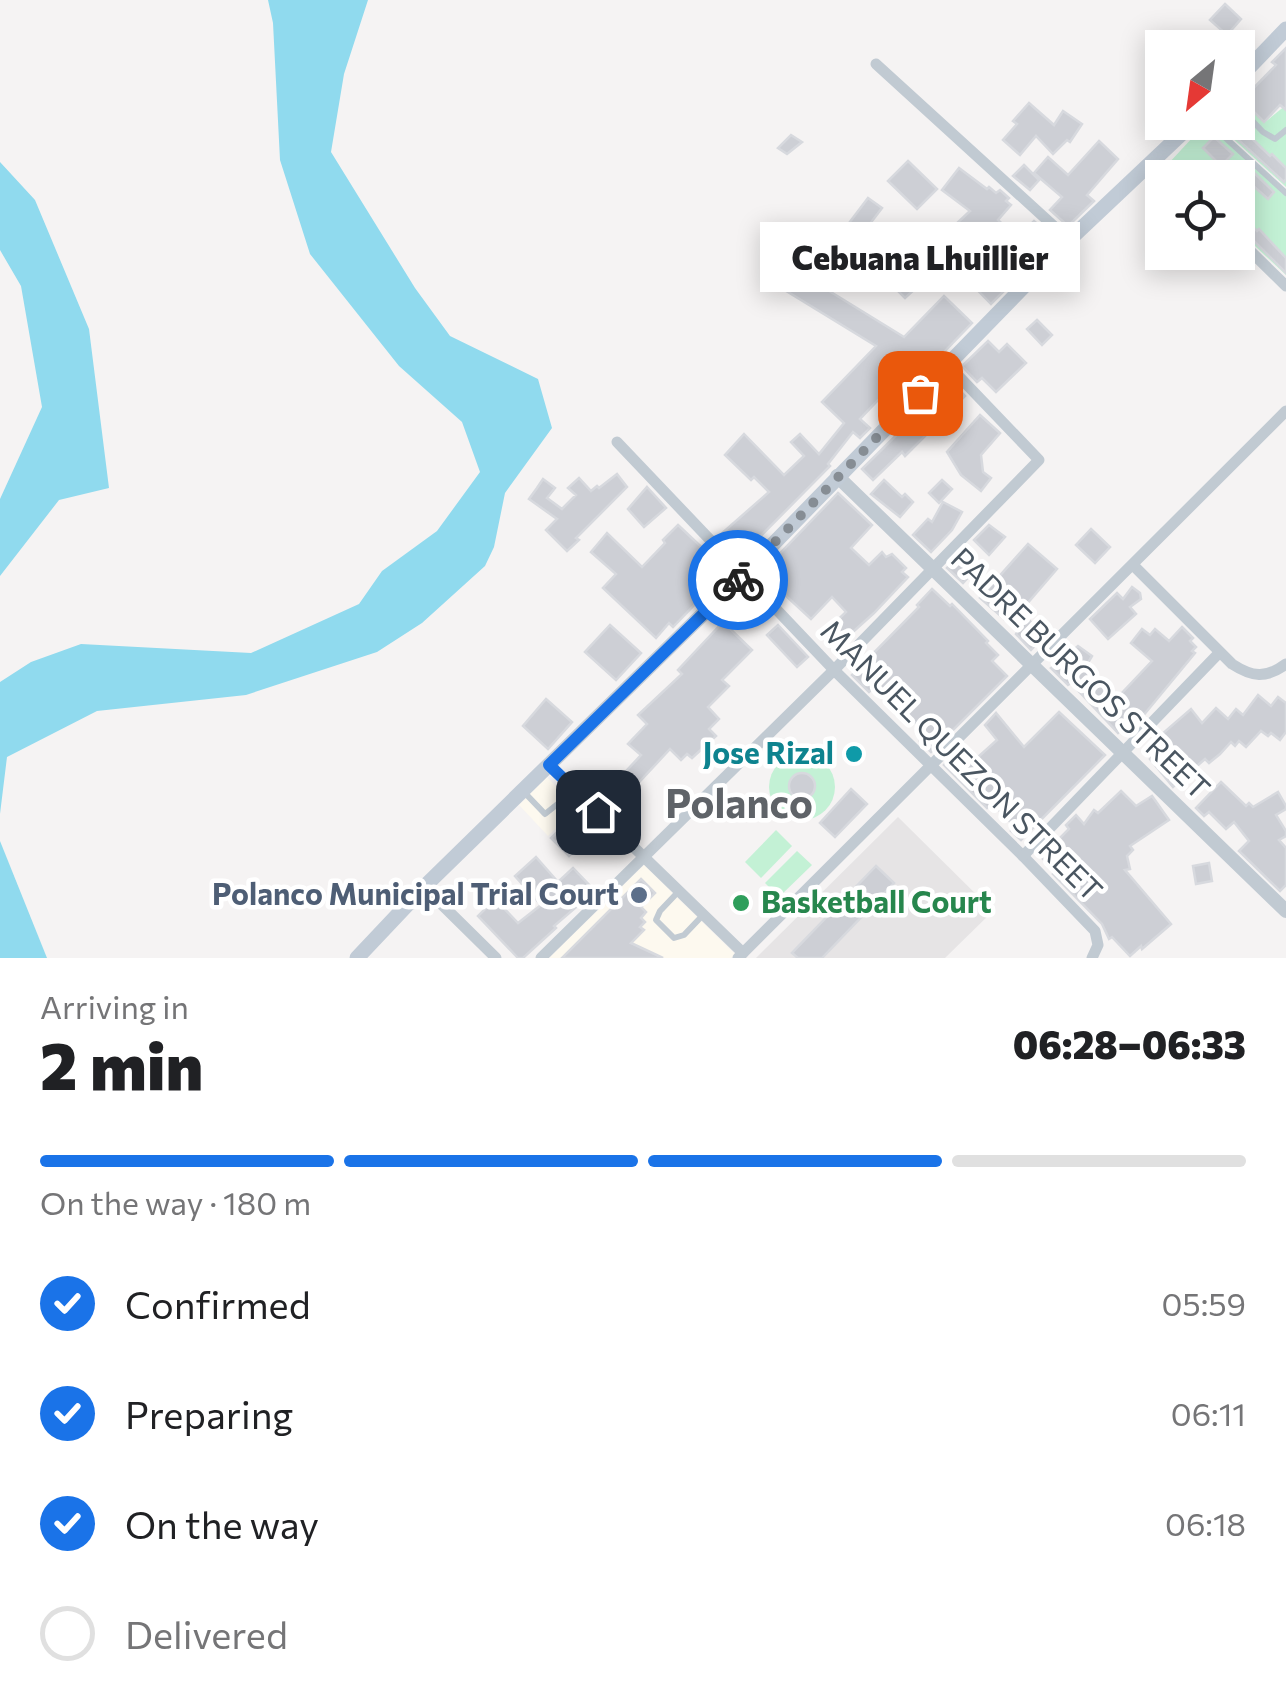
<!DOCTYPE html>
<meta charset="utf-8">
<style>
body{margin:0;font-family:Commissioner,sans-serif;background:#f6f6f6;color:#202124;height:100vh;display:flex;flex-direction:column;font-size:38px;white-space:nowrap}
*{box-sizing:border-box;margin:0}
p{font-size:32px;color:#757577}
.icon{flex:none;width:55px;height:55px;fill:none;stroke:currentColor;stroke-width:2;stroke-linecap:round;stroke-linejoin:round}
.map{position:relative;height:958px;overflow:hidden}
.panel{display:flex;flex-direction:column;background:#fff;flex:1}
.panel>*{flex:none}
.needle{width:65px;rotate:209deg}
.buttons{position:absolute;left:1145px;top:30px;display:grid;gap:20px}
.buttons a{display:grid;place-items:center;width:110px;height:110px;border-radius:0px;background:#fff;box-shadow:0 5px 25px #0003;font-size:50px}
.pin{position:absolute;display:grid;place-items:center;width:85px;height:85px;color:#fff;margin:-42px;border-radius:20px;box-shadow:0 5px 15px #0006}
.courier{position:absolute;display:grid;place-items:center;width:100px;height:100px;margin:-50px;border:8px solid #1a73e8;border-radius:50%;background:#fff;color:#222;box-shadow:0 2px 12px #0007}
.bubble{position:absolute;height:70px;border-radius:0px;background:#fff;box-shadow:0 5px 25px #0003;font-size:32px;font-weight:800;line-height:70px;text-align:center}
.head em{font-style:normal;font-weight:800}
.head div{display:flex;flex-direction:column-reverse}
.head{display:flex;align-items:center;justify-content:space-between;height:170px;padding:0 40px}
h1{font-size:65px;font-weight:800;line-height:75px}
.bar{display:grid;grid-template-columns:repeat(4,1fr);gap:15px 10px;align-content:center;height:120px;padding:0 40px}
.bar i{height:12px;border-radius:8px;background:#e0e0e0}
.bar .current{background:#1a73e8}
.bar p{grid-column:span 4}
ol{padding:0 40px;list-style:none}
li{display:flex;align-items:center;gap:30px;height:110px}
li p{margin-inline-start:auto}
li .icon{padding:10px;border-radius:50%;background:#1a73e8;color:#fff;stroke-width:4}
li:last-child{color:#757577}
li i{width:55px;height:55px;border:5px solid #e0e0e0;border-radius:50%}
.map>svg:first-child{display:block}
.commercial{fill:#fdf9ef}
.education{fill:#e6e4e5}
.green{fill:#c3f1d5}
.water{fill:#90daee}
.building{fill:#cdcfd5;stroke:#d7d9de;stroke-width:2.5}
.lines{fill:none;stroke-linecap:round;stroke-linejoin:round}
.service{stroke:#c1cad2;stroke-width:6}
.minor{stroke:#c1cad2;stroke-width:11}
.tertiary{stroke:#c1cad2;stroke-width:14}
.secondary{stroke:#c1cbd6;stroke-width:15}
.done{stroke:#868d94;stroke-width:10;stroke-dasharray:0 18}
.route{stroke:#1a73e8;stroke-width:12}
.culture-dot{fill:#0f9aa8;stroke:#fff;stroke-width:4}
.service-dot{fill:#5c6f8a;stroke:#fff;stroke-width:4}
.leisure-dot{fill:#2e9e5b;stroke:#fff;stroke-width:4}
.labels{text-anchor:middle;stroke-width:9;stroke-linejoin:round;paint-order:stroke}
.street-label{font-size:30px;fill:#4a5661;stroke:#fff}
.culture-label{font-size:30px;font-weight:bold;fill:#0d838f;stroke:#fff;text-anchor:end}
.service-label{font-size:30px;font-weight:bold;fill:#4e5e75;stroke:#fff;text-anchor:end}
.leisure-label{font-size:30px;font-weight:bold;fill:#27864d;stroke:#fff;text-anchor:start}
.district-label{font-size:40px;font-weight:bold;fill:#5f6368;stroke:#fff}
</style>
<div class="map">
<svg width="1286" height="958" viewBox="0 0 1286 958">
<rect width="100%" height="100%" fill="#f5f3f3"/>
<!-- commercial -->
<g class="commercial">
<path d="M547,777L577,808L548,836L519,805Z"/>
<path d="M644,865L735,954L731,958H549Z"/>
</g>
<!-- education -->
<path class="education" d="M898,817L993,911L945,958H756Z"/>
<!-- green -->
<g class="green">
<path d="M1238,97L1264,123L1286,105V187L1216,123L1238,122Z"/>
<path d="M1206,123H1213L1286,190V275L1238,230V178L1182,177L1168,164Z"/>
<circle cx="802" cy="787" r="33"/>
<path d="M776,830L792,846L761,878L745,862Z"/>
<path d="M797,851L812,865L779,897L765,883Z"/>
</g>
<!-- water -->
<g class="water">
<path d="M268,0H368L344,74L331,152L415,288L450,336L538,379L552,428L505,493L494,547L485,566L422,623L377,652L246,695L97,711L7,757L0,814V682L31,662L81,644L251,653L359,604L382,571L437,531L480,472L462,422L399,366L310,254L280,160L273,23Z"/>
<path d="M0,162L35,200L89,329L109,488L59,500L0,576V499L42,407L21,286L0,250Z"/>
<path d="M0,841L47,958H0Z"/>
</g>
<!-- building -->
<g class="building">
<path d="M1225,4L1241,19L1227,35L1210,20Z"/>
<path d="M1286,48V110L1280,105L1264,122L1242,100L1276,65L1272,62Z"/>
<path d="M1029,103L1054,125L1063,111L1082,124L1070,142L1067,140L1053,154L1036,136L1020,155L1003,140L1017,124L1013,121Z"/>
<path d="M1238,115L1243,121L1239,126L1270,156L1272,154L1286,168V179L1284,182L1219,122H1235L1238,125Z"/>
<path d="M791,135L802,142L787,154L778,148Z"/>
<path d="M1214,137L1233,154L1221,166L1203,148Z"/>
<path d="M1099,141L1118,159L1087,195L1094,201L1068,226L1050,210L1062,197L1034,173L1048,157L1068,175Z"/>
<path d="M908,161L937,189L917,209L888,181Z"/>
<path d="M1024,165L1039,180L1030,190L1013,176Z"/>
<path d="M959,168L987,189L989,187L996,193L1000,190L1009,198L1006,201L1011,205L998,220L1017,238L1034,221L1053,238L1044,247L1038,242L1004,277L1011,284L991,304L959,271L961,269L952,259L972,242L956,224L970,211L942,190Z"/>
<path d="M1249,168L1274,192L1268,199L1242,176Z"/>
<path d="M868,198L882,208L859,238L846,227Z"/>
<path d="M1238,212L1257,231L1259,229L1286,258V273L1245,232L1238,228Z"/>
<path d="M827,226L847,249L846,250L820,236Z"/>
<path d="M911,236L929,253L911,271L893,254Z"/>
<path d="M787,265L904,337L944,296L972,323L916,381L908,373L886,398L883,395L860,419L870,428L860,438L853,432L828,464L830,466L741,556L721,534L769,492L754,477L751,480L725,455L744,434L784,475L804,456L791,442L800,434L819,454L844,423L822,402L876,346L775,284Z"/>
<path d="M903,275L916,288L905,298L893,286Z"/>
<path d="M1037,320L1052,335L1042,345L1027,329Z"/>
<path d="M988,341L999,352L1007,344L1026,363L996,392L982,378L977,382L962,366Z"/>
<path d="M951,381L965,396L905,456L902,452L873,480L862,469Z"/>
<path d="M980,415L1000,433L981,455L983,472L991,478L981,491L961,475L947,452Z"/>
<path d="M617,474L627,487L576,538L579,540L567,551L546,530L557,519L529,499L537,488L543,479L555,488L547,498L562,509L576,495L568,488L579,478L591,491L597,486L599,488Z"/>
<path d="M884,480L902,497L905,494L913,502L900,517L871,494Z"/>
<path d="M942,480L952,489L939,503L929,493Z"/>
<path d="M647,487L666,508L644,527L628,509Z"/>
<path d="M838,493L872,525L851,548L869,565L882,552L886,557L892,554L906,568L902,572L908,577L874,613L835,648L822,635L846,612L832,597L811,619L761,573Z"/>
<path d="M943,502L962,512L952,530L931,552L913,535L928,519L932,522Z"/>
<path d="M678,525L727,571L673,627L669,623L656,638L603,588L616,574L591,552L607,533L642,567L665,543L663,540Z"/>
<path d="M989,525L1005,537L989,555L974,540Z"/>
<path d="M1091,529L1110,547L1095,563L1076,545Z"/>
<path d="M1028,544L1057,569L1020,612L1045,635L1031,650L1016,634L1018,631L980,598Z"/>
<path d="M960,554L976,569L963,583L947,568Z"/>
<path d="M1132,587L1140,593L1141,599L1130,607L1136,614L1108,639L1090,619L1117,593L1123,599Z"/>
<path d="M932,589L950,606L952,604L988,641L986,643L998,655L992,661L1007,676L931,752L920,741L927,734L877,684L869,692L852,675L919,607L917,605Z"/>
<path d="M723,622L752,650L722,680L729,686L708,707L719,719L709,729L716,736L692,758L687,754L681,760L670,749L629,793L616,782L641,755L628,744L647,724L638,715L682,674L678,670Z"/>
<path d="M610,625L641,653L616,680L585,652Z"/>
<path d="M778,625L808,657L797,667L767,635Z"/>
<path d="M1182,627L1193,638L1190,641L1196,647L1192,651L1195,653L1142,717L1138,714L1118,733L1071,683L1068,685L1051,668L1078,646L1092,656L1086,666L1118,697L1152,661L1131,643L1142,629L1150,635L1155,629L1169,641Z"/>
<path d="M1258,695L1271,706L1278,697L1286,703V732L1280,740L1271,733L1268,736L1261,731L1246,747L1239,741L1235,746L1231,742L1220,754L1209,763L1205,759L1173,787L1150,759L1154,755L1147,747L1191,709L1202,723L1216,708L1228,719L1236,709L1243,715Z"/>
<path d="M546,699L572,722L548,749L523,726Z"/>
<path d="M1059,712L1105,755L1021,840L1011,831L1015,827L992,803L987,808L944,765L965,745L977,758L997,740L985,725L996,713L1024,747Z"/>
<circle cx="802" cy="786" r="13"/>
<path d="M1221,782L1246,806L1249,803L1253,807L1278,792L1286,806V809L1276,815L1286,831V836L1279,840L1286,848V885L1280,891L1239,851L1249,841L1234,822L1226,829L1209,812L1204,816L1196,808Z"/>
<path d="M851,789L867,804L835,837L820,823Z"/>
<path d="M1121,791L1136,806L1152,796L1169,820L1130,846L1133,850L1127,856L1130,869L1125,870L1171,924L1142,949L1141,946L1130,956L1112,937L1109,939L1102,924L1053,874L1056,871L1041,857L1069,829L1066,825L1076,815L1084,824L1094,810L1098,813Z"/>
<path d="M578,812L596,830L569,856L551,838Z"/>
<path d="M536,857L558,882L573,868L595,891L554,926L556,928L523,958H518L478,916L495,899L518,923L541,905L515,876Z"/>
<path d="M1209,863L1212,881L1196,884L1193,866Z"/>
<path d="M876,866L894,883L822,958H798L792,953Z"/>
<path d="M641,879L655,893L641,907L646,912L641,918L645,922L640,927L644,930L631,943L663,958H562Z"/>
</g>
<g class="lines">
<!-- service -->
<g class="service">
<path d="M1238,106L1263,132L1275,139L1286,130"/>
<path d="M1208,122L1286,193"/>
<path d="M524,792L545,814L574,791"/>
<path d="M678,892L660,911L656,920L674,938L684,935L703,915"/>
</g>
<!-- minor -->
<g class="minor">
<path d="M876,64L1069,240"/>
<path d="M1155,161L1173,178"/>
<path d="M1238,239L1286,286"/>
<path d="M617,442L834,670L1023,856L1095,931L1098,945L1092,958"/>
<path d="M1133,565L1232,664C1252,677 1266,679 1286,664"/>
<path d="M549,765L743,953"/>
<path d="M1023,856L1219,653"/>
<path d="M424,887L496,958"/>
<path d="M541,958L834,670L1039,460L948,365"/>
<path d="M738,958L1286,411"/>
</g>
<!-- tertiary -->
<path class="tertiary" d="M837,476L1286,911"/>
<!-- secondary -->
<g class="secondary">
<path d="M1238,79L1286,29"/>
<path d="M357,958L424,887L743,575L1069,240L1194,122"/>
</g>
</g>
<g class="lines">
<!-- done -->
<path class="done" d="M738,580L920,393"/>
<!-- route -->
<path class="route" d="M598,812L549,765L738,580"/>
</g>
<!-- markers -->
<circle class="culture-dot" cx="854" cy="754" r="10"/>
<circle class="service-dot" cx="639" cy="895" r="10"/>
<circle class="leisure-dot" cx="741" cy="903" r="10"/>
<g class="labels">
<!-- street labels -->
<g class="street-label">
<text transform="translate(1080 674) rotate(44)" y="10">PADRE BURGOS STREET</text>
<text transform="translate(961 761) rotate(45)" y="10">MANUEL QUEZON STREET</text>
</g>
<!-- culture labels -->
<g class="culture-label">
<text x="834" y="764">Jose Rizal</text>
</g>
<!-- service labels -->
<g class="service-label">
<text x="619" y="905">Polanco Municipal Trial Court</text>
</g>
<!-- leisure labels -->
<g class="leisure-label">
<text x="761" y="913">Basketball Court</text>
</g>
<!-- district labels -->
<g class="district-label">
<text x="739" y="818">Polanco</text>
</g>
</g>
</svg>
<div class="buttons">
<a><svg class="needle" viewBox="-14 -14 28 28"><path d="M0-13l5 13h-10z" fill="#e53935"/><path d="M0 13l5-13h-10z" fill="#757577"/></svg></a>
<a><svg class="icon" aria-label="locate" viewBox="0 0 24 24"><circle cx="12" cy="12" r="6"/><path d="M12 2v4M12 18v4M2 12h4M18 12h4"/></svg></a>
</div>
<div class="pin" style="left:920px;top:393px;background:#ea580c"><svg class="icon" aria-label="bag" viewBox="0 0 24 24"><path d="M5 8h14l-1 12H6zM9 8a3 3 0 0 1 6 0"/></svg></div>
<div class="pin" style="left:598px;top:812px;background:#1f2937"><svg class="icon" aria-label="home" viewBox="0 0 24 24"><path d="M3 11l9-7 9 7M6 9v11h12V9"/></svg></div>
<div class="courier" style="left:738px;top:580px"><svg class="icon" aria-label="bike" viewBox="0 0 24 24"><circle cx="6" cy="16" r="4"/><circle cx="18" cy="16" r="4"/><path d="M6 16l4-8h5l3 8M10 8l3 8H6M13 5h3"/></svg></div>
<div class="bubble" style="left:760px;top:222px;width:320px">Cebuana Lhuillier</div>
</div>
<section class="panel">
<div class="head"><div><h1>2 min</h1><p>Arriving in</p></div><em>06:28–06:33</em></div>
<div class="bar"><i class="current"></i><i class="current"></i><i class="current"></i><i></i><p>On the way · 180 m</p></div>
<ol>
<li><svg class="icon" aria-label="check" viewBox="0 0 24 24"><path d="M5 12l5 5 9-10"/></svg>Confirmed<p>05:59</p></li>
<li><svg class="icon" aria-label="check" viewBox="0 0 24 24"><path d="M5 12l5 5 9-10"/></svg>Preparing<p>06:11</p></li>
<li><svg class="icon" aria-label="check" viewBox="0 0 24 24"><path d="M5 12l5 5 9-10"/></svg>On the way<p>06:18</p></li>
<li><i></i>Delivered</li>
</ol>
</section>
